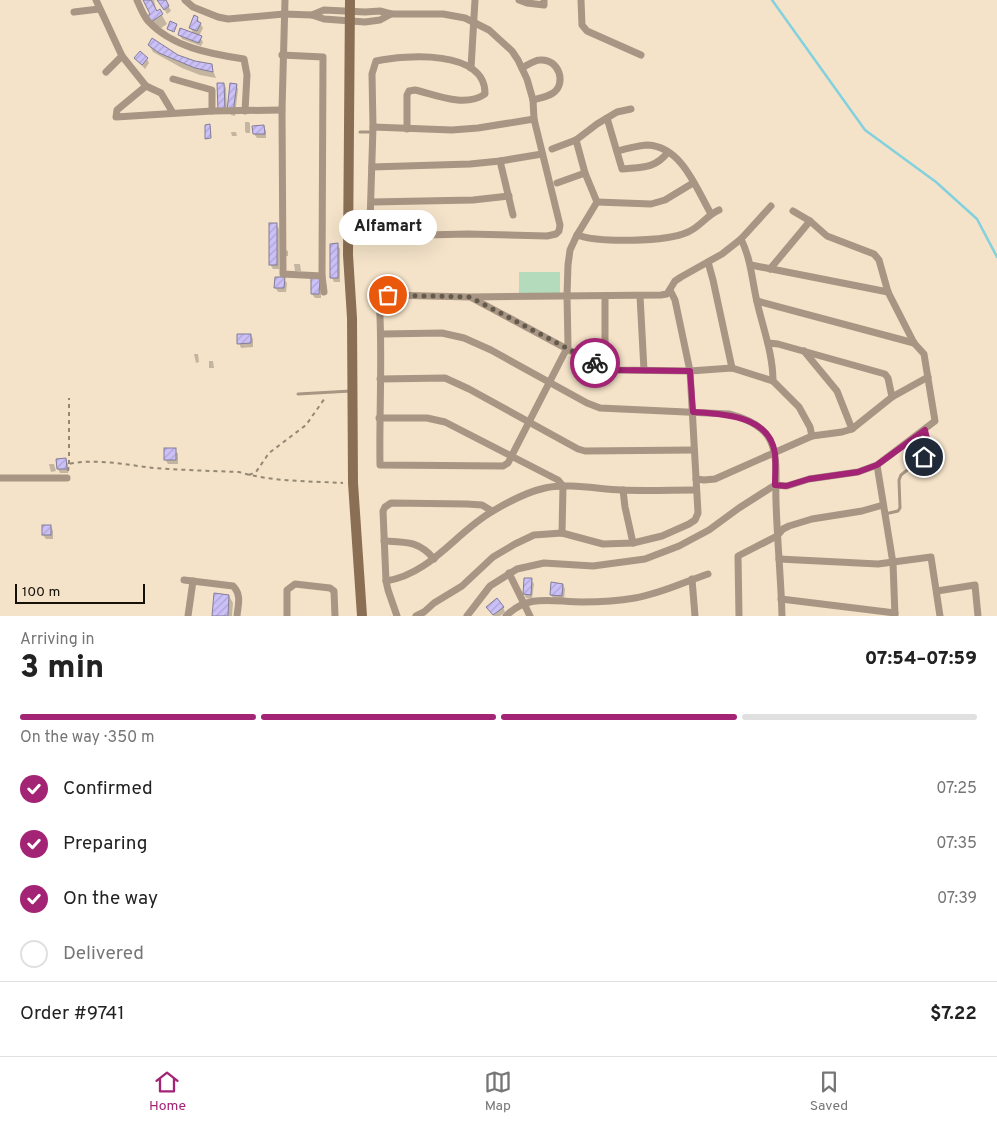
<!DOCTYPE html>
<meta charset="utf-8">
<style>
body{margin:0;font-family:Overpass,sans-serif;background:#f2f2f2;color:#222;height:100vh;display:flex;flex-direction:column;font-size:19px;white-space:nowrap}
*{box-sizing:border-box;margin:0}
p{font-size:16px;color:#767676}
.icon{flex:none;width:28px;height:28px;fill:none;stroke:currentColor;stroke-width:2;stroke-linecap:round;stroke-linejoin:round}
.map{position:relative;height:616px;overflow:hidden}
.panel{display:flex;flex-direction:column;background:#fff;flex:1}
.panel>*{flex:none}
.scale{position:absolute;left:15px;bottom:12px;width:130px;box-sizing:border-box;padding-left:5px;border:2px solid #161108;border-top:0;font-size:14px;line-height:18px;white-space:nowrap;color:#161108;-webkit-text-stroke:4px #f4e3c9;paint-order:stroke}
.pin{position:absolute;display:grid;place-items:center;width:42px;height:42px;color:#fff;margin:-21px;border:2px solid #fff;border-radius:50%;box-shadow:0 1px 5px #0007}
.courier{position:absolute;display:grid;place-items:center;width:50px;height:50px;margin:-25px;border:4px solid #a32374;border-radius:50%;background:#fff;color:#222;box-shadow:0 1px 6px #0007}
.bubble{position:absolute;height:35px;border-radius:18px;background:#fff;box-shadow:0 5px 20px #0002;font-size:16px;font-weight:800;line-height:35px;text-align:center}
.summary em{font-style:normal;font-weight:800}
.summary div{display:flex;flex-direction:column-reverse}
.summary{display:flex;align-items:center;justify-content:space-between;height:85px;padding:0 20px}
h1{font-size:32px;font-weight:800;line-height:38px}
.bar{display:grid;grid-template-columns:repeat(4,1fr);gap:8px 5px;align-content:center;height:60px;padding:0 20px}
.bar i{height:6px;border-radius:4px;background:#e0e0e0}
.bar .active{background:#a32374}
.bar p{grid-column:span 4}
.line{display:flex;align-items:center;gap:12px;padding:0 20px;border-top:1px solid #e0e0e0}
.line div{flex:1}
ol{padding:0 20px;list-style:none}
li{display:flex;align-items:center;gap:15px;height:55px}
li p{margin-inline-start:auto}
li .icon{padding:5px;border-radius:50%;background:#a32374;color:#fff;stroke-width:4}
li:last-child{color:#767676}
li i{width:28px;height:28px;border:2px solid #e0e0e0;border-radius:50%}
.tab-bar{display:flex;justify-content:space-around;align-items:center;height:70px;border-top:1px solid #e0e0e0;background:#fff;font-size:14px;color:#767676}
.tab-bar a{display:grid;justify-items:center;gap:2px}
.tab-bar .active{color:#a32374}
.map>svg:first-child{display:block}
.pitch{fill:#b5dbbd}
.shadow{fill:#0003}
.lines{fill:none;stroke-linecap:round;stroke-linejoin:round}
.stream{stroke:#83d0de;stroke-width:2.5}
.building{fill:url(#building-hatch);stroke:#827d97}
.path{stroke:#948875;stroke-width:2;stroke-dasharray:4 4;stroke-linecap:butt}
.lane{stroke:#a99583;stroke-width:3}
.street{stroke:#a99583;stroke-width:7}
.secondary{stroke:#8b6f54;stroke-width:10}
.done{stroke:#645a4c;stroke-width:5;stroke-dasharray:0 9}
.route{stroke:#a32374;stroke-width:6}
</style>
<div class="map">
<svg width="997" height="616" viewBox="0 0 997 616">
<defs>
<pattern id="building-hatch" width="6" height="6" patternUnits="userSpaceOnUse" patternTransform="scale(1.25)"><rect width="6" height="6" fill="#cbc0f8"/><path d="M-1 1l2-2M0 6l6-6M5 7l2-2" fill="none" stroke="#aea4d3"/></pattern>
</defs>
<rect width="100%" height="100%" fill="#f4e3c9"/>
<!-- pitch -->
<rect class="pitch" x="519" y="272" width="41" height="22"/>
<!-- shadow -->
<g class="shadow">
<path d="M145,0H154L157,13L159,10L167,24L157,31L153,26L152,15Z"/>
<path d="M159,0H165L171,11L167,14Z"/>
<path d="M197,18L203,28L199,36L203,42L201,46L182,39L179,34L194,35L190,27Z"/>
<path d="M149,45L194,62L211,66L216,78L200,75L182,68L153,52Z"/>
<path d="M135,58L147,59L149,63L145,69Z"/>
<path d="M224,84L226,88L227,114H222L220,110Z"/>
<path d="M236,85L238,89L235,116L231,115L229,111Z"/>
<path d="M245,122H249L250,124V133H246L245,131Z"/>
<path d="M263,126L266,131V138H257L254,134V127Z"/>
<path d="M231,132H236L237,136H232Z"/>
<path d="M276,224L279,229V269H273L270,264Z"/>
<path d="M331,245H337L340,249V282H334L332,278Z"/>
<path d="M285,250L288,251V256H286Z"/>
<path d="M294,264H300L301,271H295Z"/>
<path d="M284,279L287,283L286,292H278L275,287Z"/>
<path d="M313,279L321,284V298H315L312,294Z"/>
<path d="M251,335L253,339V347L241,348L239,343Z"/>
<path d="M194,354H198L199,362L196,363Z"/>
<path d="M209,361H213L214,368H209Z"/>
<path d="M175,450L178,454V464H168L165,459Z"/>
<path d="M66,459L68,464V473H60L58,469Z"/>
<path d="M49,464H54L56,471L51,472Z"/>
<path d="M51,526L53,531V539H46L43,535Z"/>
<path d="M531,579L534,584L532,599L526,598L524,594Z"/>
<path d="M563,585L565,589L564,600L554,599L551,595Z"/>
<path d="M229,596L233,603L232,616H213Z"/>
<path d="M503,607L505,612L500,616H494L490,611Z"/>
</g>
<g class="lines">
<!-- stream -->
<path class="stream" d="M772,0L865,130L936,182L977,219L997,257"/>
</g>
<!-- building -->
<g class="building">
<path d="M143,0H151L157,11L160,9L163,14L151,22L146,17L150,14Z"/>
<path d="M157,0H166L169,6L164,10Z"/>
<path d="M194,15L198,17L197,21L201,23L197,31L189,28Z"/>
<path d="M170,21L177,24L174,32L167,29Z"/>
<path d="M180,28L202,36L199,43L178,35Z"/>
<path d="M152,38L178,55L195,61L212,64L213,72L195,68L159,53L148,45Z"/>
<path d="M140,51L148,58L142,65L134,58Z"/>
<path d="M217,83H224L225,110H218Z"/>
<path d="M230,83L237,84L233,112L227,111Z"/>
<path d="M210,124L211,138L205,139V125Z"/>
<path d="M264,125L265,134H253L252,126Z"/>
<rect x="269" y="223" width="8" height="42"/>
<path d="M338,243V278H330V244Z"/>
<path d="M275,277H285L284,288H274Z"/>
<path d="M311,278H320L319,294H311Z"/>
<path d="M237,334H251V343L237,344Z"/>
<rect x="164" y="448" width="12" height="12"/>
<path d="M66,458L67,469H57L56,459Z"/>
<rect x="42" y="525" width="9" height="10"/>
<path d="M524,578H532L531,595L523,594Z"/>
<path d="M551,582L563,584L562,596L550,595Z"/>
<path d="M214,593L229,595L228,616H212Z"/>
<path d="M497,598L504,607L493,615L486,607Z"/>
</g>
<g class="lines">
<!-- path -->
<g class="path">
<path d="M69,464V398"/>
<path d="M68,471L69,464C96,458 127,465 154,468C182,470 211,471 239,472C272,482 310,481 343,483"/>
<path d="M249,475L256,472L269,453L306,425L325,398"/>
</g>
<!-- lane -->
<g class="lane">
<path d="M360,132H372"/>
<path d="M298,394L351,391"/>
<path d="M885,514L898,511L900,508L899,480L901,475L927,454L929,446L925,430"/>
</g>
<!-- street -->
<g class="street">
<path d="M96,0L122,56L146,86L161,93L173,113"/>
<path d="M137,0C140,7 143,15 148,21C172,47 210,54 244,59L247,75L245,111"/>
<path d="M185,0L193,7L218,17L228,19L284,14L312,15L324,10L365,12L380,11L391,14H443L465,18L489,30L512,51L518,60L527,79L533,100L534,119L560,225L559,231L556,234L547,236L468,234L380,236L375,235L370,222L373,127L372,74L376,61C405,55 486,49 485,94C465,108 436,95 415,90L409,91L407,95V129"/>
<path d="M285,0L282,110L283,274L322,276"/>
<path d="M519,0L527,3L544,5V0"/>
<path d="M581,0L582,25L587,31L641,55"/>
<path d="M74,12L99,9"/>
<path d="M312,15L324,19L365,22L380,20L391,14"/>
<path d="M282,55L323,57L322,276L324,292"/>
<path d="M471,68L475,0"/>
<path d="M522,68C528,65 534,60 540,60C559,58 567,84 553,93C547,97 540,98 533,100"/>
<path d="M106,72L122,56"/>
<path d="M173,79L212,90V111"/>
<path d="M146,86L117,110L116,117L212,111L282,110"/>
<path d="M607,118L622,169C642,167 655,169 668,152"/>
<path d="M373,127L452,130L478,128L534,119"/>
<path d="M576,140L585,173L597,202"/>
<path d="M552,149L576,140L597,124L617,112L631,109"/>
<path d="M617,151C627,149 638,145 648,145C682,147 696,188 711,214"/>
<path d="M500,161L513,215"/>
<path d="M372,167L470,164L500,161L542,154"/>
<path d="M557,183L585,173"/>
<path d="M372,202L473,200L509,196"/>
<path d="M597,202L577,235L570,250L568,265L567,295L568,346L508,463L503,466L380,465C379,409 383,353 379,297L388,295L470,297L661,295L667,294L675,281L681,277L722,254L741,239L771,206"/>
<path d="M597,202L651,204L665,200L693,183"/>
<path d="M577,235C600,243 666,242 688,232C700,227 707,215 719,210"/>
<path d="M741,239C751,259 752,280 757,302C763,328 773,354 773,381"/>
<path d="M708,262L713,280L732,368"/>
<path d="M751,265L888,292"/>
<path d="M770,269L810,221"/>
<path d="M640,296L644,370"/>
<path d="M472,298L582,357L605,367L617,370L690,371L732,368L773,381L799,407L810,427L812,436"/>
<path d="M757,301L914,343"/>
<path d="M382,334L442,333L464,338L491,350L587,403L600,408L729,414C744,418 763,425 770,440C779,458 775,482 776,501C777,539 781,578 782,616"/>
<path d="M768,343L778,344L885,374L888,378L892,397"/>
<path d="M804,351L837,391L852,429"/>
<path d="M605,367V296"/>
<path d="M380,379L445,378L469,389L578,449L585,451L694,450"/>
<path d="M379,418H427L445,422L558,480L563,486L562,533"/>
<path d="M877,465L893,563L895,616"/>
<path d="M0,478H67"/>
<path d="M696,479L704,480L715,479L812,436L842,432L852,429L892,397L928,377"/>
<path d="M623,490L625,507L633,543"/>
<path d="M384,541C406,542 419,541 434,559"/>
<path d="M779,559L878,564L931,557L940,616"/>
<path d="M509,573L530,616"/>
<path d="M692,579L695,616"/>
<path d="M184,580L233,586C242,595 238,605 237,616"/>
<path d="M386,581C431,574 456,532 493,511C508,502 527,492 545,488C567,483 598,489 621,490C646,491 671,490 696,490"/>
<path d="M937,591L975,585L978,616"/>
<path d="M781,599L895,613"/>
<path d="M188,616L193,581"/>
<path d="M287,616V590L295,584L330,588L334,591L335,616"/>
<path d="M397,616L388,590L386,581L383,511L385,507L391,503L467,504L482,505L492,511"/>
<path d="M416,616L424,612L434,603L462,586L493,557L515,544L534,535L562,533L603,544L633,543L662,536L689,524L695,520L698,513L690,371L675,300L670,290"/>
<path d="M467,616L490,586L517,569L544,563L593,566L645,559L679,546L709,530L739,508L775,485L787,486L809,479L858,472L877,465L935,421L924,354L914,343L888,292L879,260L874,254L827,236L810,221L793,211"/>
<path d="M506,616C529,593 553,602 582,602C599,602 618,601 635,598C660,594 684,582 708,574"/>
<path d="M739,616L738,556L777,536L783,529L789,526L812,519L862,511L883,505"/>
</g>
<!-- secondary -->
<path class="secondary" d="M350,0L348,255L352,318L353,483L362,616"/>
</g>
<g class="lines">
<!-- done -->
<path class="done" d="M388,295L470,297L595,363"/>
<!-- route -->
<path class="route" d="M595,363L617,370L690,371L693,412C723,414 770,415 775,454C776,464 775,475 775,485L786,486L809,479L858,472L877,465L925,430C927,440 931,448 924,457"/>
</g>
</svg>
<div class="scale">100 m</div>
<div class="pin" style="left:388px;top:295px;background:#ea580c"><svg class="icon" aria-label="bag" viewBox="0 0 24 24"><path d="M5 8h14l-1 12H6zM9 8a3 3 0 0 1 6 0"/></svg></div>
<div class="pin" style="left:924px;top:457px;background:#1f2937"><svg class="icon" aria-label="home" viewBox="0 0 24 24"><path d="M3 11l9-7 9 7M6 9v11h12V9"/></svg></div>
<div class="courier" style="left:595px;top:363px"><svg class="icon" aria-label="bike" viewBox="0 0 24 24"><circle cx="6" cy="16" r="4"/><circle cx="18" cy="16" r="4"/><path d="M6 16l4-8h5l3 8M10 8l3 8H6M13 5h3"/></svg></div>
<div class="bubble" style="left:339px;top:210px;width:98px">Alfamart</div>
</div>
<section class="panel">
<div class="summary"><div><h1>3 min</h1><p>Arriving in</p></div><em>07:54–07:59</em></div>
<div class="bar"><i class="active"></i><i class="active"></i><i class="active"></i><i></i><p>On the way · 350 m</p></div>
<ol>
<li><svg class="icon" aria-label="check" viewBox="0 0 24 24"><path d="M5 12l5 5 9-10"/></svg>Confirmed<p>07:25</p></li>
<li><svg class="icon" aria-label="check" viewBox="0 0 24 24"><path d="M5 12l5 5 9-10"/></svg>Preparing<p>07:35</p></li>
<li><svg class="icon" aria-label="check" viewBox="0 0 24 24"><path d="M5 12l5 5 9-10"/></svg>On the way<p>07:39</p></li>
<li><i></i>Delivered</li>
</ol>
<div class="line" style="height:65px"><div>Order #9741</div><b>$7.22</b></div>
</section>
<nav class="tab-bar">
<a class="active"><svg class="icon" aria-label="home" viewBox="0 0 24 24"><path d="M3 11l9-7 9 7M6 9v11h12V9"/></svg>Home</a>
<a><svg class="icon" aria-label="map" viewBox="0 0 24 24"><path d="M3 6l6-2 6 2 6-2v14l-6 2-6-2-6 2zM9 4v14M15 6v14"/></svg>Map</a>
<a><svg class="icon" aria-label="saved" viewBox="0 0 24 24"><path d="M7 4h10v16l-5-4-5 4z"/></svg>Saved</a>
</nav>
